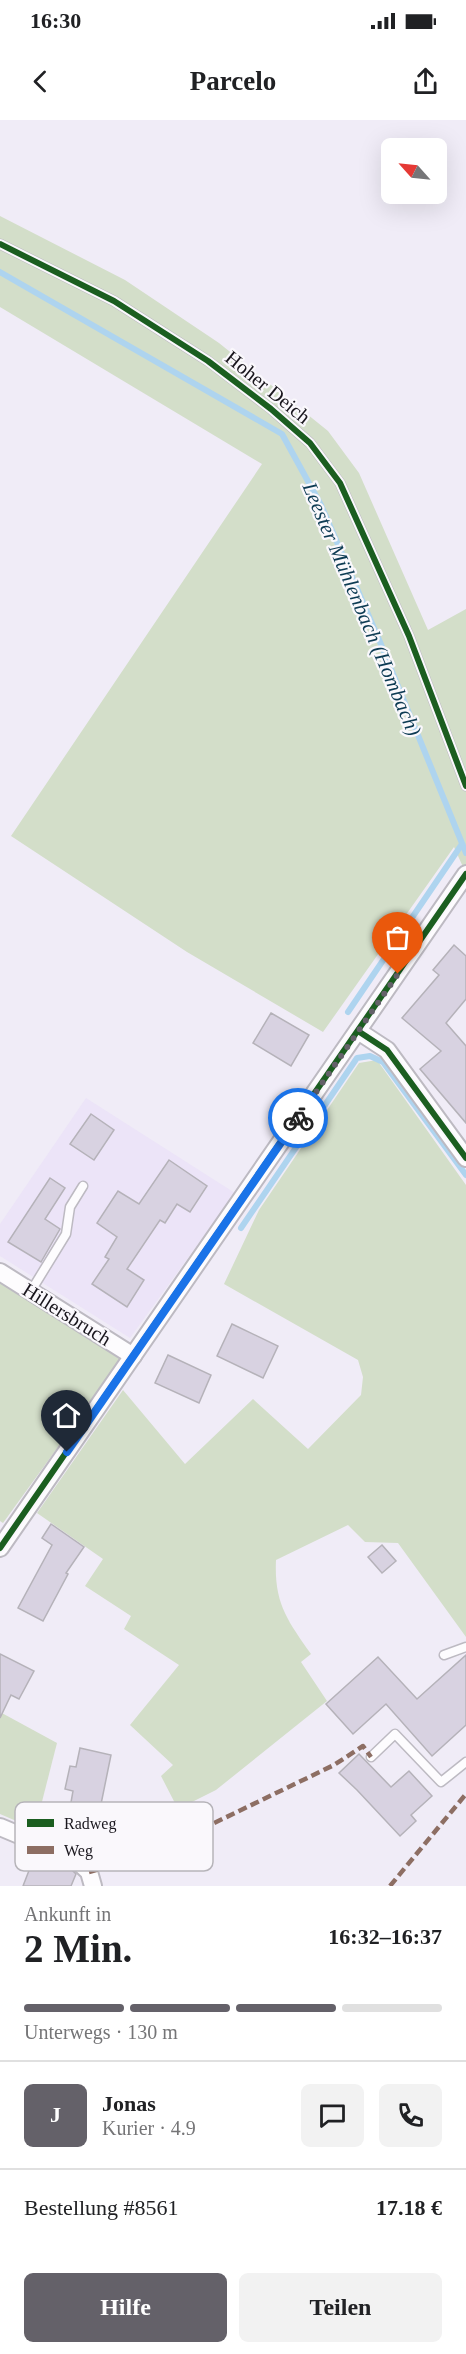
<!DOCTYPE html>
<html lang="de">
<meta charset="utf-8">
<style>
body{margin:0;font-family:Georgia,serif;background:#f2f2f2;color:#202124;height:100vh;display:flex;flex-direction:column;font-size:22px;white-space:nowrap}
*{box-sizing:border-box;margin:0}
p{font-size:20px;color:#757577}
.icon{flex:none;width:33px;height:33px;fill:none;stroke:currentColor;stroke-width:2;stroke-linecap:round;stroke-linejoin:round}
.map{position:relative;height:1766px;overflow:hidden}
.drawer{display:flex;flex-direction:column;background:#fff;flex:1}
.drawer>*{flex:none}
.needle{width:39px;rotate:297deg}
.fabs{position:absolute;left:381px;top:18px;display:grid;gap:12px}
.fabs a{display:grid;place-items:center;width:66px;height:66px;border-radius:9px;background:#fff;box-shadow:0 6px 24px #0002;font-size:30px}
.pin{position:absolute;display:grid;place-items:center;width:51px;height:51px;color:#fff;margin:-62px -26px;border-radius:50% 50% 50% 0;rotate:-45deg;box-shadow:0 0 6px #0007}
.pin .icon{rotate:45deg}
.courier{position:absolute;display:grid;place-items:center;width:60px;height:60px;margin:-30px;border:4px solid #1a73e8;border-radius:50%;background:#fff;color:#222;box-shadow:0 2px 8px #0007}
.summary em{font-style:normal;font-weight:600}
.summary div{display:flex;flex-direction:column-reverse}
.summary{display:flex;align-items:center;justify-content:space-between;height:102px;padding:0 24px}
h1{font-size:39px;font-weight:600;line-height:45px}
.bar{display:grid;grid-template-columns:repeat(4,1fr);gap:9px 6px;align-content:center;height:72px;padding:0 24px}
.bar i{height:8px;border-radius:4px;background:#e0e0e0}
.bar .active{background:#646169}
.bar p{grid-column:span 4}
.line{display:flex;align-items:center;gap:15px;padding:0 24px;border-top:2px solid #e0e0e0}
.line div{flex:1}
.round{display:grid;place-items:center;flex:none;width:63px;height:63px;border-radius:9px;background:#f2f2f2}
.primary-button{display:flex;gap:12px;margin-top:auto;padding:12px 24px}
.primary-button a{flex:1;height:69px;border-radius:9px;background:#646169;color:#fff;font-size:24px;font-weight:600;line-height:69px;text-align:center}
.primary-button a+a{background:#f2f2f2;color:#202124}
.status{display:flex;justify-content:space-between;align-items:center;height:42px;padding:0 30px;background:#fff;direction:ltr}
.status svg{height:16px;fill:currentColor}
header{display:flex;justify-content:space-between;align-items:center;height:78px;padding:0 24px;background:#fff;font-size:27px;font-weight:600}
.map>svg:first-child{display:block}
.built{fill:#ece4f8}
.green{fill:#d3dec9}
.lines{fill:none;stroke-linecap:round;stroke-linejoin:round}
.stream{stroke:#aed4ef;stroke-width:6}
.building{fill:#d8d2e1;stroke:#b5b2b9;stroke-width:1.5}
.service-casing{stroke:#bdbac2;stroke-width:11}
.minor-casing{stroke:#bdbac2;stroke-width:20}
.service{stroke:#fdfcfe;stroke-width:8}
.minor{stroke:#fdfcfe;stroke-width:16}
.quiet{stroke:#8d6e63;stroke-width:4.5;stroke-dasharray:9 4.5;stroke-linecap:butt}
.cycleway-casing{stroke:#faf8fc;stroke-width:10}
.cycleway{stroke:#1b5e20;stroke-width:6}
.done{stroke:#646169;stroke-width:6;stroke-dasharray:0 10.8}
.route{stroke:#1a73e8;stroke-width:8}
.labels{text-anchor:middle;stroke-width:4.5;stroke-linejoin:round;paint-order:stroke}
.street-label{font-size:20px;fill:#19161d;stroke:#faf8fc}
.water-label{font-size:21px;font-style:italic;fill:#0d3b53;stroke:#faf8fc}
.key{fill:#faf8fc;stroke:#b6b4b9;stroke-width:1.5}
.key-label{font-size:16px;fill:#19161d}
</style>
<div class="status"><b>16:30</b><svg viewBox="0 0 49 12"><path d="M0 12V9h3v3zM5 12V6h3v6zM10 12V3h3v9zM15 12V0h3v12zM26 1h20v11H26zM47 4h2v5h-2z"/></svg></div>
<header><svg class="icon" aria-label="back" viewBox="0 0 24 24"><path d="M15 5l-7 7 7 7"/></svg>Parcelo<svg class="icon" aria-label="share" viewBox="0 0 24 24"><path d="M12 15V3M7 8l5-5 5 5M5 13v7h14v-7"/></svg></header>
<div class="map">
<svg width="466" height="1766" viewBox="0 0 466 1766">
<rect width="100%" height="100%" fill="#f0ecf7"/>
<!-- built -->
<path class="built" d="M86,978L235,1073L130,1218L0,1136V1104Z"/>
<!-- green -->
<g class="green">
<path d="M0,96L125,160L219,223L328,311L359,353L428,510L466,489V744L463,747L454,727L323,912L187,832L11,716L262,344L0,187Z"/>
<path d="M377,940L466,1065V1517L398,1423L365,1422L348,1405L276,1440C274,1483 287,1500 311,1534L301,1542L327,1581L216,1670L178,1689L161,1656L173,1645L130,1605L179,1545L124,1509L131,1496L85,1466L103,1439L37,1393L123,1270L185,1344L253,1279L308,1329L361,1275L363,1257L358,1240L224,1164L259,1090L359,943Z"/>
<path d="M0,1160L42,1185L121,1240L3,1403L0,1401Z"/>
<path d="M0,1592L57,1623L35,1709L0,1694Z"/>
</g>
<g class="lines">
<!-- stream -->
<g class="stream">
<path d="M0,152L282,314L321,385L380,522L466,733"/>
<path d="M348,892L462,724"/>
<path d="M241,1108L357,938L370,936L383,942L466,1055"/>
</g>
</g>
<!-- building -->
<g class="building">
<path d="M454,825L466,836V879L446,903L466,926V1003L420,949L441,931L402,898L439,855L433,850Z"/>
<path d="M271,893L309,915L291,946L253,923Z"/>
<path d="M91,994L114,1010L94,1040L70,1024Z"/>
<path d="M169,1040L207,1066L190,1092L177,1084L165,1103L160,1100L127,1149L144,1160L127,1187L92,1164L109,1139L105,1137L117,1117L97,1103L118,1071L139,1084Z"/>
<path d="M50,1058L65,1068L45,1099L60,1109L41,1142L8,1122Z"/>
<path d="M232,1204L278,1226L263,1258L217,1236Z"/>
<path d="M168,1235L211,1255L199,1283L155,1263Z"/>
<path d="M51,1404L84,1427L66,1453L68,1454L43,1501L18,1488L52,1425L42,1418Z"/>
<path d="M382,1425L396,1441L382,1453L368,1437Z"/>
<path d="M0,1534L34,1551L19,1579L11,1575L0,1598Z"/>
<path d="M466,1535V1605L432,1636L386,1584L353,1614L326,1584L378,1537L417,1579Z"/>
<path d="M80,1628L111,1635L99,1694L70,1688L73,1671L65,1669L70,1646L76,1647Z"/>
<path d="M359,1634L391,1667L409,1651L432,1676L411,1695L416,1701L400,1716L357,1670L339,1653Z"/>
<path d="M35,1735L71,1749L76,1754L71,1766H23Z"/>
</g>
<g class="lines">
<defs>
<g id="service">
<path d="M0,124L114,181L208,241L271,289L310,323L340,363L409,516L466,666"/>
<path d="M31,1171L66,1114L70,1087L83,1066"/>
<path d="M444,1535L466,1527"/>
<path d="M371,1637L395,1614L441,1662L466,1642"/>
</g>
<g id="minor">
<path d="M358,911L387,930L466,1038"/>
<path d="M0,1152L133,1236"/>
<path d="M0,1428L466,754"/>
<path d="M0,1707L74,1738L89,1752L93,1766"/>
</g>
</defs>
<!-- service casing -->
<use href="#service" class="service-casing"/>
<!-- minor casing -->
<use href="#minor" class="minor-casing"/>
<!-- service -->
<use href="#service" class="service"/>
<!-- minor -->
<use href="#minor" class="minor"/>
<!-- quiet -->
<g class="quiet">
<path d="M89,1752L144,1737L334,1645L363,1626L371,1637"/>
<path d="M390,1766L466,1674"/>
</g>
<defs>
<g id="cycleway">
<path d="M0,124L114,181L208,241L271,289L310,323L340,363L409,516L466,666"/>
<path d="M358,911L387,930L466,1038"/>
<path d="M0,1428L466,754"/>
</g>
</defs>
<!-- cycleway casing -->
<use href="#cycleway" class="cycleway-casing"/>
<!-- cycleway -->
<use href="#cycleway" class="cycleway"/>
</g>
<g class="lines">
<!-- done -->
<path class="done" d="M298,998L398,854"/>
<!-- route -->
<path class="route" d="M67,1332L298,998"/>
</g>
<g class="labels">
<!-- street labels -->
<g class="street-label">
<text transform="translate(268 267) rotate(39)" y="7">Hoher Deich</text>
<text transform="translate(67 1194) rotate(32)" y="7">Hillersbruch</text>
</g>
<!-- water labels -->
<g class="water-label">
<text transform="translate(362 489) rotate(67)" y="7">Leester Mühlenbach (Hombach)</text>
</g>
</g>
<!-- legend -->
<rect x="15" y="1682" width="198" height="69" rx="9" class="key"/>
<rect x="27" y="1699" width="27" height="8" fill="#1b5e20"/>
<rect x="27" y="1726" width="27" height="8" fill="#8d6e63"/>
<g class="key-label">
<text x="64" y="1709">Radweg</text>
<text x="64" y="1736">Weg</text>
</g>
</svg>
<div class="fabs">
<a><svg class="needle" viewBox="-14 -14 28 28"><path d="M0-13l5 13h-10z" fill="#e53935"/><path d="M0 13l5-13h-10z" fill="#757577"/></svg></a>
</div>
<div class="pin" style="left:398px;top:854px;background:#ea580c"><svg class="icon" aria-label="bag" viewBox="0 0 24 24"><path d="M5 8h14l-1 12H6zM9 8a3 3 0 0 1 6 0"/></svg></div>
<div class="pin" style="left:67px;top:1332px;background:#1f2937"><svg class="icon" aria-label="home" viewBox="0 0 24 24"><path d="M3 11l9-7 9 7M6 9v11h12V9"/></svg></div>
<div class="courier" style="left:298px;top:998px"><svg class="icon" aria-label="bike" viewBox="0 0 24 24"><circle cx="6" cy="16" r="4"/><circle cx="18" cy="16" r="4"/><path d="M6 16l4-8h5l3 8M10 8l3 8H6M13 5h3"/></svg></div>
</div>
<section class="drawer">
<div class="summary"><div><h1>2 Min.</h1><p>Ankunft in</p></div><em>16:32–16:37</em></div>
<div class="bar"><i class="active"></i><i class="active"></i><i class="active"></i><i></i><p>Unterwegs · 130 m</p></div>
<div class="line" style="height:108px"><b class="round" style="background:#646169;color:#fff">J</b><div><b>Jonas</b><p>Kurier · 4.9</p></div><a class="round"><svg class="icon" aria-label="chat" viewBox="0 0 24 24"><path d="M4 5h16v11H9l-5 4z"/></svg></a><a class="round"><svg class="icon" aria-label="phone" viewBox="0 0 24 24"><path d="M5 4h4l2 5-3 2q2 4 5 5l2-3 5 2v4C11 20 4 13 5 4z"/></svg></a></div>
<div class="line" style="height:78px"><div>Bestellung #8561</div><b>17.18 €</b></div>
<div class="primary-button"><a>Hilfe</a><a>Teilen</a></div>
</section>
